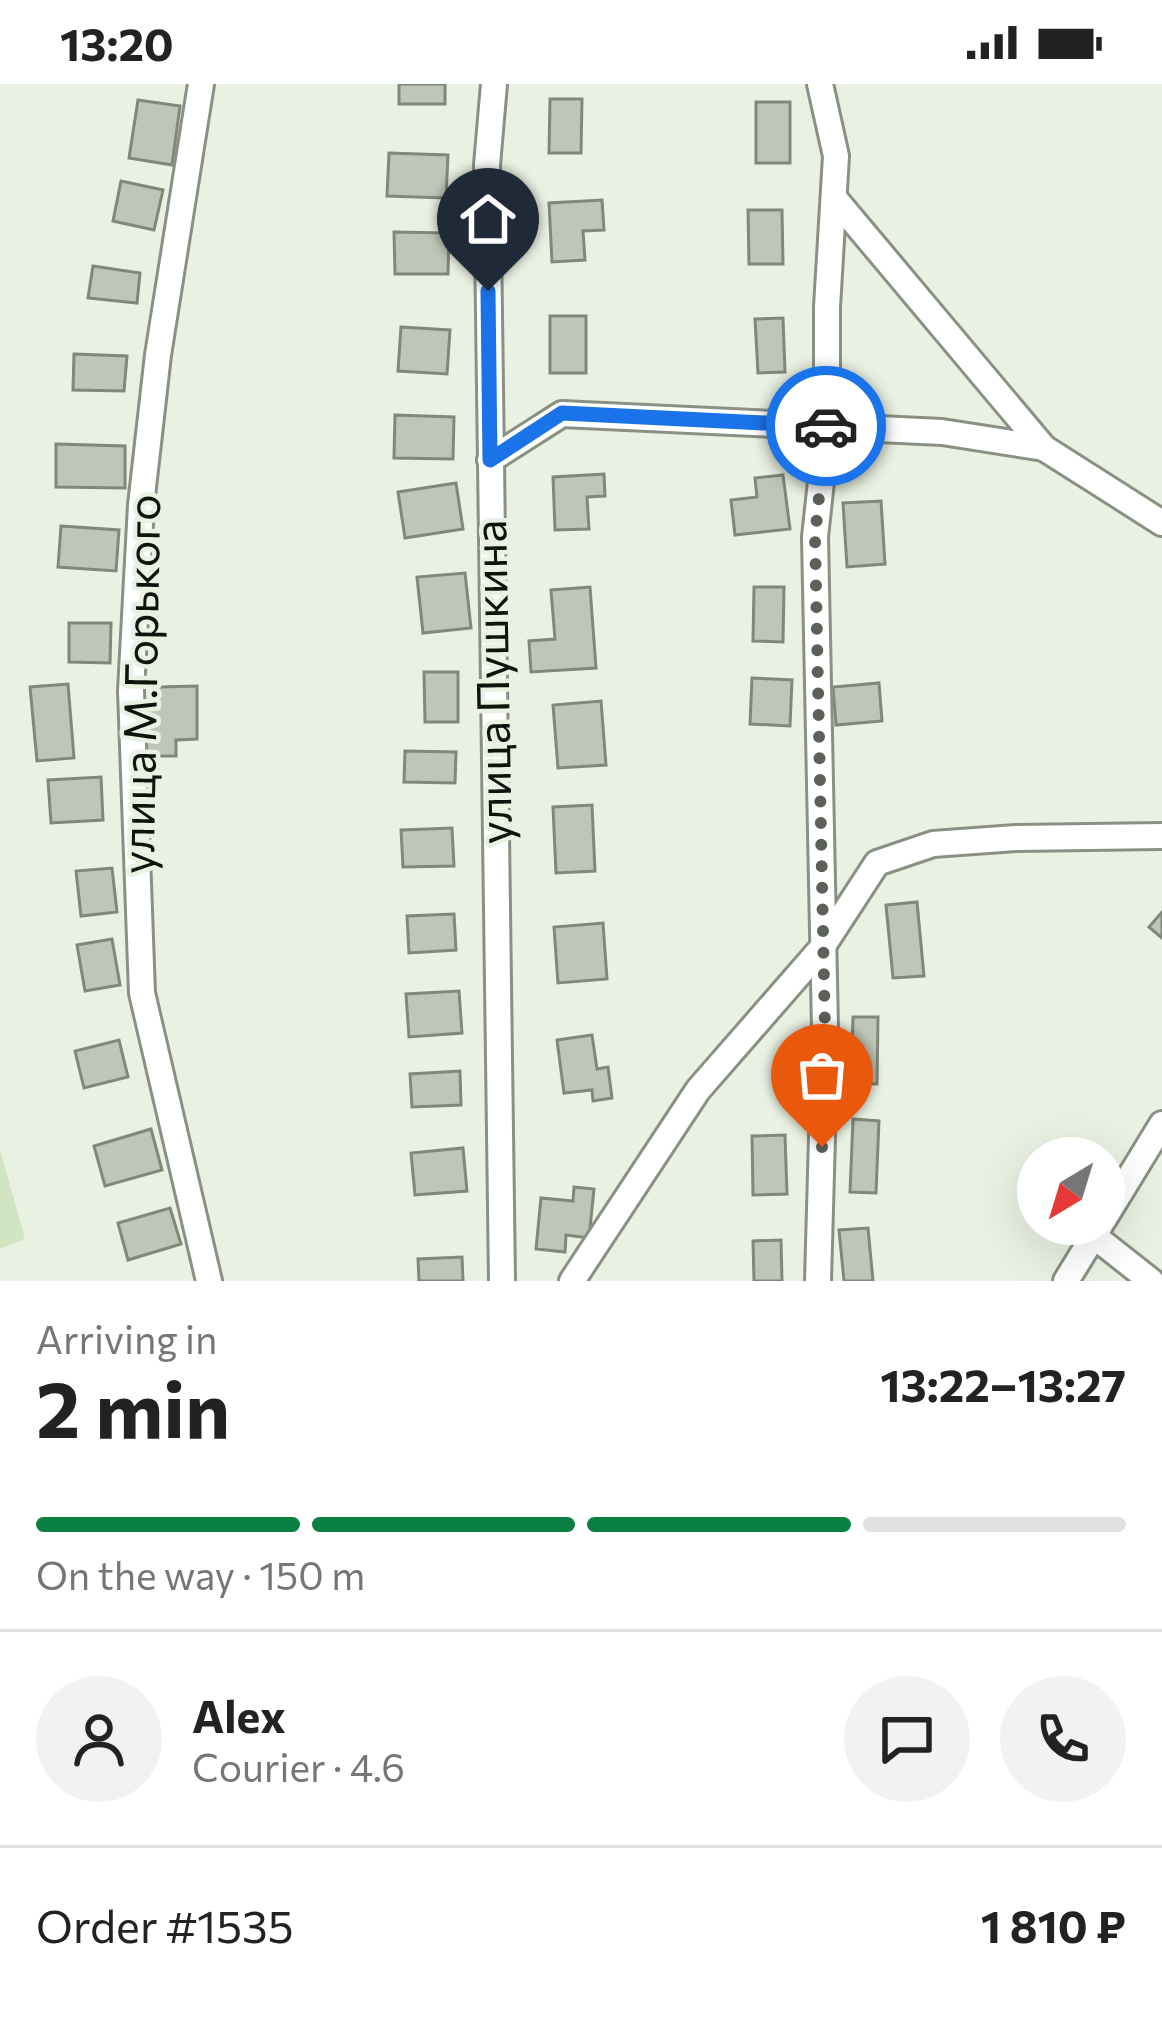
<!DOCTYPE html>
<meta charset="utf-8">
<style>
body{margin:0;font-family:Commissioner,sans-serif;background:#f2f2f2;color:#222;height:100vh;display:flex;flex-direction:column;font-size:45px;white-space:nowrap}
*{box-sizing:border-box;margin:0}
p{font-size:39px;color:#767676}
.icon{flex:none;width:66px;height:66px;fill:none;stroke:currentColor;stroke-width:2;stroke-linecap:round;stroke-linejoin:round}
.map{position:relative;height:1197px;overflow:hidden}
.side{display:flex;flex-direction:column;background:#fff;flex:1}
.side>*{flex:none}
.needle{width:78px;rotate:218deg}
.tools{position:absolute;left:1017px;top:1053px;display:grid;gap:24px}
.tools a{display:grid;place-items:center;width:108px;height:108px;border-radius:50%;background:#fff;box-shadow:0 12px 48px #0002;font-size:60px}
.pin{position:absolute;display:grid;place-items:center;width:102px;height:102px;color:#fff;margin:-123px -51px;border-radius:50% 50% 50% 0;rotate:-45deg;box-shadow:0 0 12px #0007}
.pin .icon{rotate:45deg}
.courier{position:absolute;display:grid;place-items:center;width:120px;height:120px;margin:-60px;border:9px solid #1a73e8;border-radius:50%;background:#fff;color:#222;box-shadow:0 3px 15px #0007}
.overview em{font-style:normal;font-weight:700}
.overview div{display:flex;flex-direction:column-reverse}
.overview{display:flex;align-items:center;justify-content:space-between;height:204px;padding:0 36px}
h1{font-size:78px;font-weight:700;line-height:90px}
.bar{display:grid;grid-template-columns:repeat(4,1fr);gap:18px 12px;align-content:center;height:144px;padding:0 36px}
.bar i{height:15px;border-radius:9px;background:#e0e0e0}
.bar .active{background:#0b8043}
.bar p{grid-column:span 4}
.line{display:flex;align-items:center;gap:30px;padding:0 36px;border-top:3px solid #e0e0e0}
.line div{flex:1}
.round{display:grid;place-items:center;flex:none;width:126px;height:126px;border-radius:63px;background:#f2f2f2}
.status{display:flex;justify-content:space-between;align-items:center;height:84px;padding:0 60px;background:#fff;direction:ltr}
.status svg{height:33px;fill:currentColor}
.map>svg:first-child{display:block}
.green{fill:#d2e5c2}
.building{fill:#bec6b7;stroke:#80887a;stroke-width:3}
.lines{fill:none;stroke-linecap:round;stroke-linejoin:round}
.minor-casing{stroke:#8a9183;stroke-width:30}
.minor{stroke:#fff;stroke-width:24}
.done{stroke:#5b6058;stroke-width:12;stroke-dasharray:0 21.6}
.route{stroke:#1a73e8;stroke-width:15}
.labels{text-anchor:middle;stroke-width:9;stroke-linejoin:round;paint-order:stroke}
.street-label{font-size:45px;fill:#0f120d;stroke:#e9f1e2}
</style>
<div class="status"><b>13:20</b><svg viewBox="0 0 49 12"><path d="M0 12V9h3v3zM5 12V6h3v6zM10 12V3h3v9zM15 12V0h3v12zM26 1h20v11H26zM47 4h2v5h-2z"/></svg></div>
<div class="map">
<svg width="1162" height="1197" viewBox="0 0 1162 1197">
<rect width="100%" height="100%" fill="#e9f1e2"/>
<!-- green -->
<path class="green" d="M0,1066L25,1155L0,1165Z"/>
<!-- building -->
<g class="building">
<rect x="399" y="0" width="46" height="20"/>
<path d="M550,15H582L581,69H549Z"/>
<path d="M138,16L180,22L172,81L129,74Z"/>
<rect x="756" y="18" width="34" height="61"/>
<path d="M389,69L448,71L446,114L387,112Z"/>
<path d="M121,97L163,106L154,146L113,137Z"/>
<path d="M602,116L604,146L583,147L585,176L552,178L549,119Z"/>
<path d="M748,126H782L783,180H749Z"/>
<path d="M394,148L449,149L448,190H395Z"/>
<path d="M93,182L140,189L137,219L88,214Z"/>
<rect x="550" y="232" width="36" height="57"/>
<path d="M783,234L785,288L758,289L755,235Z"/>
<path d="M401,243L450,246L447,290L398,287Z"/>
<path d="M74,270L127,272L124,307L73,306Z"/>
<path d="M395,331L454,333L453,375L394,374Z"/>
<path d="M56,360L125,362V404L56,403Z"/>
<path d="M604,390L605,412L587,413L589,445L555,446L553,393Z"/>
<path d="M783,391L790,445L735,451L731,416L757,413L755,394Z"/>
<path d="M456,399L463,445L405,454L398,408Z"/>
<path d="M881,417L885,480L847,483L843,419Z"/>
<path d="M61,442L119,446L116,487L58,483Z"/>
<path d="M465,489L471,544L423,549L417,493Z"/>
<path d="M590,503L596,584L531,588L529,557L555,555L551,506Z"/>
<path d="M754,503H784L783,558L753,557Z"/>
<path d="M69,539H111L110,579L69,578Z"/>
<path d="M424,588H458V638H425Z"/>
<path d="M752,594L792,596L790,642L750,640Z"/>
<path d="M879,599L882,637L836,641L833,603Z"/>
<path d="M68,600L74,674L37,677L30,603Z"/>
<path d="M197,602V655L176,656V672H146V619H158V603Z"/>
<path d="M601,617L606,681L558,684L553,621Z"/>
<path d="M405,667L456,668L455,699L404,698Z"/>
<path d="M101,693L103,736L51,739L48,696Z"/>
<path d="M592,721L595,787L556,789L553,723Z"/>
<path d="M452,744L454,782L403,783L401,746Z"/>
<path d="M112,784L117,828L81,832L76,787Z"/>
<path d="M917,818L924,892L893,894L886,821Z"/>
<path d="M1162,828V854L1149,843Z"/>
<path d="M454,830L456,866L409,869L407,832Z"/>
<path d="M603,839L607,895L558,899L554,843Z"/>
<path d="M112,855L120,901L85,907L77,861Z"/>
<path d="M459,907L462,949L409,953L406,910Z"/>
<path d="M853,933H878L877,1000L851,999Z"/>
<path d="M592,951L597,985L608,983L612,1014L593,1017L592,1006L564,1009L557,956Z"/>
<path d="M119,956L128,993L84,1004L75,967Z"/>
<path d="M460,987L461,1021L412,1023L410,990Z"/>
<path d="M853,1035L879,1037L876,1109L850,1108Z"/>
<path d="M151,1045L162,1086L105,1102L94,1062Z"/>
<path d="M785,1051L787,1110L753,1111L752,1052Z"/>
<path d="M463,1064L467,1107L415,1111L411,1069Z"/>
<path d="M574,1103L594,1105L589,1154L566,1151L565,1168L536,1165L541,1114L573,1117Z"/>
<path d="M170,1124L181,1160L128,1176L118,1139Z"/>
<path d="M868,1144L873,1197H844L839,1146Z"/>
<path d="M781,1156L782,1197H754L753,1157Z"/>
<path d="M462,1173L463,1197H419L418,1175Z"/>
</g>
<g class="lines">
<defs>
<g id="minor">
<path d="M201,0L158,271L141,421L131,607L142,909L209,1197"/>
<path d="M494,0L487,81L502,1197"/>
<path d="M835,115L1044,364L1162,439"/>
<path d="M490,376L562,330L942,348L1044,364"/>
<path d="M1104,1135L1162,1040"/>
<path d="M1094,1152L1151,1197"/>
<path d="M572,1197L698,1006L821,865L877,779L933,760L1016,754L1162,752"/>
<path d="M818,1197L825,945L815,453L827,342V223L836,72L820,0"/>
<path d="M1066,1197L1101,1140"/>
</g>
</defs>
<!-- minor casing -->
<use href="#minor" class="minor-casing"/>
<!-- minor -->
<use href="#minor" class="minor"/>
</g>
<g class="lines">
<!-- done -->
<path class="done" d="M822,1063L825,945L815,453L826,342"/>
<!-- route -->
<path class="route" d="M488,207L490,376L562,329L826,342"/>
</g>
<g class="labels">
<!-- street labels -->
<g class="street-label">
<text transform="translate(493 598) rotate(-91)" y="16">улица Пушкина</text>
<text transform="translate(141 600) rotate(-89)" y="16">улица М.Горького</text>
</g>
</g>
</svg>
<div class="tools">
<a><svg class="needle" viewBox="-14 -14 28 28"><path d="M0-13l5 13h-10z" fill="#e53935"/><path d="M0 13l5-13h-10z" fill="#767676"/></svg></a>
</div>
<div class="pin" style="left:822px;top:1063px;background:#ea580c"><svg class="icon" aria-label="bag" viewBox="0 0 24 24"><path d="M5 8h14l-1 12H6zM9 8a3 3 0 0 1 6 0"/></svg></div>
<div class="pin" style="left:488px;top:207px;background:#1f2937"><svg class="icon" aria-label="home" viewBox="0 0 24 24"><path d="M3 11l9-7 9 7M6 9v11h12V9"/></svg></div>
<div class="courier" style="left:826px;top:342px"><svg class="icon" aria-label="car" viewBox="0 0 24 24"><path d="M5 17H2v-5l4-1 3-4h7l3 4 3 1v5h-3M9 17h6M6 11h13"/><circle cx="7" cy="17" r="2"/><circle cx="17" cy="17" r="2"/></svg></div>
</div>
<section class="side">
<div class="overview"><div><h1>2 min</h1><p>Arriving in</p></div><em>13:22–13:27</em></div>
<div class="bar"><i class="active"></i><i class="active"></i><i class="active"></i><i></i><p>On the way · 150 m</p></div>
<div class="line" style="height:216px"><a class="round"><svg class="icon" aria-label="person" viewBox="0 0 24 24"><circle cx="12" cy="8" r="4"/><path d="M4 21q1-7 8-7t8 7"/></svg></a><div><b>Alex</b><p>Courier · 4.6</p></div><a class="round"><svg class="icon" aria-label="chat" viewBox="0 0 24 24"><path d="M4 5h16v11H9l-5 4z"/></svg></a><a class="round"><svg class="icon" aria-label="phone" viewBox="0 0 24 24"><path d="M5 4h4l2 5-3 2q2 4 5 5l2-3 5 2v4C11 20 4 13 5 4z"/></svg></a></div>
<div class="line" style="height:156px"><div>Order #1535</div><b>1 810 ₽</b></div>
</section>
